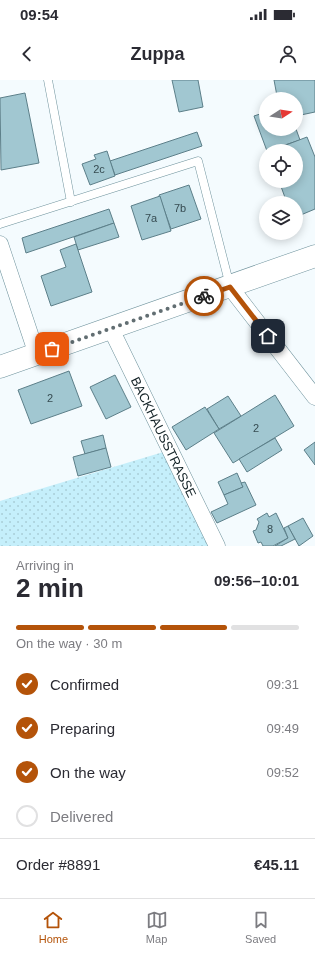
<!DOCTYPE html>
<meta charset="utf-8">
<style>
body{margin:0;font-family:Arial,sans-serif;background:#f2f2f3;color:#2b2b33;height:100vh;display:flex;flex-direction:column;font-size:15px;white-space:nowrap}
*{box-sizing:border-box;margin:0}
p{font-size:13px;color:#7c7c81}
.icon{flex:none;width:22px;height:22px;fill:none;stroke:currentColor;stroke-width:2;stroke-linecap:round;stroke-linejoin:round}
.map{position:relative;height:466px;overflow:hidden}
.sheet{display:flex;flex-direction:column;background:#fff;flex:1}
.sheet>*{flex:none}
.needle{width:26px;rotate:78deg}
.buttons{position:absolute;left:259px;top:12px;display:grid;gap:8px}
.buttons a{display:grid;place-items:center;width:44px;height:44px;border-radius:50%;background:#fff;box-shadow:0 2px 10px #0003;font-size:20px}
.pin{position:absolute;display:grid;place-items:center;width:34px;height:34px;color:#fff;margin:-17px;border-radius:8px;box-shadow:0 2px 6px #0006}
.courier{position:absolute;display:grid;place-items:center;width:40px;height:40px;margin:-20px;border:3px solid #b45309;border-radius:50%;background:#fff;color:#222;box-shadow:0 1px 5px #0007}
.headline em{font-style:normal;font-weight:800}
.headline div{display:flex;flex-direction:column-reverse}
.headline{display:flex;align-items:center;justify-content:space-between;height:68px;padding:0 16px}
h1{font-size:26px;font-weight:800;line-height:30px}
.bar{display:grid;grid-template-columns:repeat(4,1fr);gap:6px 4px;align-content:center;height:48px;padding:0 16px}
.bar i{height:5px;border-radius:3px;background:#e1e1e2}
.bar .selected{background:#b45309}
.bar p{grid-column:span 4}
.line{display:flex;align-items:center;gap:10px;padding:0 16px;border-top:1px solid #e1e1e2}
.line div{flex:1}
ol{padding:0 16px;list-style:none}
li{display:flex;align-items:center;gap:12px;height:44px}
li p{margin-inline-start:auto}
li .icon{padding:4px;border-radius:50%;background:#b45309;color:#fff;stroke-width:4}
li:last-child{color:#7c7c81}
li i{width:22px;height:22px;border:2px solid #e1e1e2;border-radius:50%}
.status{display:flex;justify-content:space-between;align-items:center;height:28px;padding:0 20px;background:#fff;direction:ltr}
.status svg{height:11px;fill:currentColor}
header{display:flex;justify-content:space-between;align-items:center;height:52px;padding:0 16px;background:#fff;font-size:18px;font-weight:800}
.tab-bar{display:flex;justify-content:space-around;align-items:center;height:56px;border-top:1px solid #e1e1e2;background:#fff;font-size:11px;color:#7c7c81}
.tab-bar a{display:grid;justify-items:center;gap:2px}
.tab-bar .selected{color:#b45309}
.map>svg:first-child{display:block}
.green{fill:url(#green-dots)}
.building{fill:#a1c7d1;stroke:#5c7f89}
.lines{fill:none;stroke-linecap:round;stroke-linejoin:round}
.lane-casing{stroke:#6e929c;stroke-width:9}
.street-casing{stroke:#6e929c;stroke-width:17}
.secondary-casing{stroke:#6e929c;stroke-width:23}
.lane{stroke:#fff;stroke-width:8}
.street{stroke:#fff;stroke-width:16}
.secondary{stroke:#fff;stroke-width:22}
.done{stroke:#626e72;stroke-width:4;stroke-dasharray:0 7.2}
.route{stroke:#b45309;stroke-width:5}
.labels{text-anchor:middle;stroke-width:3.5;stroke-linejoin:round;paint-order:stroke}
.number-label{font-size:11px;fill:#364b51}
.street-label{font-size:13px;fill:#132226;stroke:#fff}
</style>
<div class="status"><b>09:54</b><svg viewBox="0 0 49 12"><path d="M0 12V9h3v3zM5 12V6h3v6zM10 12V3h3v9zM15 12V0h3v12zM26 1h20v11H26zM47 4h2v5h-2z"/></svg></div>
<header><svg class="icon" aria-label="back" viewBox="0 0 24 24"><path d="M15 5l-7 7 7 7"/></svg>Zuppa<svg class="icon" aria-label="person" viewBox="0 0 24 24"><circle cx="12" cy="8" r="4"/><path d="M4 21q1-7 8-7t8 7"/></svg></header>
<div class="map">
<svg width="315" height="466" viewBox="0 0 315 466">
<defs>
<pattern id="green-dots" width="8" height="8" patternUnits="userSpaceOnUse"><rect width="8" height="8" fill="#c5effb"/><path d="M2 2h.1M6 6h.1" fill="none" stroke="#a8cdd7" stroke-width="1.8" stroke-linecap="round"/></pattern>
</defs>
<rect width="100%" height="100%" fill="#f4fbfe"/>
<!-- green -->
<path class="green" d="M170,370L217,466H0V421Z"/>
<!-- building -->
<g class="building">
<path d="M172,0H198L203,27L179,32Z"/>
<path d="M274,0H315V32L296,36V19H270L277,16Z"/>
<path d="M25,13L39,83L1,90L0,18Z"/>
<path d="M266,32V49H296L300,60L267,71L254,36Z"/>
<path d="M197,52L202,66L115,95L110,81Z"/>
<path d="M307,57L315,77V129L296,137V123H287L279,101H296V71H270Z"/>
<path d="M107,71L115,96L90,105L82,84L96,79L94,75Z"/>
<path d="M189,105L201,139L171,149L159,115Z"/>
<path d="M160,116L171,151L142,160L131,126Z"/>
<path d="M109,129L114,143L26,173L22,158Z"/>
<path d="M114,143L119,157L78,170L74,157Z"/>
<path d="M76,164L92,212L51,226L41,196L66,187L60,170Z"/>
<path d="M69,291L82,326L31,344L18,310Z"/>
<path d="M115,295L131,327L106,339L90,307Z"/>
<path d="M275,315L294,346L233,383L214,353Z"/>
<path d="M228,316L241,336L219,349L207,329Z"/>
<path d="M205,327L219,349L186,370L172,347Z"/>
<path d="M103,355L106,368L85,374L81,361Z"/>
<path d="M275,358L282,370L247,392L239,379Z"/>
<path d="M315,362V385L304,370Z"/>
<path d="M106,368L111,387L78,396L73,377Z"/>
<path d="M237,393L243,407L224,415L218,402Z"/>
<path d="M245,402L256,425L217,443L211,432L228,424L224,415L243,407L241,403Z"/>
<path d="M267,433L269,437L276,433L288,458L273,466H263L261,462L258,463L253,451L256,450L259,442L257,439Z"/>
<path d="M303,438L313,456L299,466L288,446Z"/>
<path d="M288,446L295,459L281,466H275L288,458L284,448Z"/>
</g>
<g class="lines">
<defs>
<g id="lane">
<path d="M48,0L71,122"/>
<path d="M0,144L198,81L230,206"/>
</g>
<g id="street">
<path d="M0,164L37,275"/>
<path d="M230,207L315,317"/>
<path d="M111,249L217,466"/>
</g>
<path id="secondary" d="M0,287L315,176"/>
</defs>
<!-- lane casing -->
<use href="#lane" class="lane-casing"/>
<!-- street casing -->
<use href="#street" class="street-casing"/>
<!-- secondary casing -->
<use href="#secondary" class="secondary-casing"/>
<!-- lane -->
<use href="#lane" class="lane"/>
<!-- street -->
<use href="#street" class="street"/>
<!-- secondary -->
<use href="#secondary" class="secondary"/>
</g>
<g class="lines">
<!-- done -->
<path class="done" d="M52,269L204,216"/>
<!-- route -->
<path class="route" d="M204,216L230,207L268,256"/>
</g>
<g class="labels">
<!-- number labels -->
<g class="number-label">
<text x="99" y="93">2c</text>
<text x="180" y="132">7b</text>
<text x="151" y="142">7a</text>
<text x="50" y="322">2</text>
<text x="256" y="352">2</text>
<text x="270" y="453">8</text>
</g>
<!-- street labels -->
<g class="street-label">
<text transform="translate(164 357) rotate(64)" y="5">BACKHAUSSTRASSE</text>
</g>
</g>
</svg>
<div class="buttons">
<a><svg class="needle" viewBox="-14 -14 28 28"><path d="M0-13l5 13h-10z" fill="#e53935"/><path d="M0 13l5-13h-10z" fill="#7c7c81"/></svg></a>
<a><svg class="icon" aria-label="locate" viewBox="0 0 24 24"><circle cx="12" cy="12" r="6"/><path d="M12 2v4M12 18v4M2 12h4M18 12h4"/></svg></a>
<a><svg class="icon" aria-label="layers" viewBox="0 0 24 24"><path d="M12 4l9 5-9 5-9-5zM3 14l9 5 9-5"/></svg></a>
</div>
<div class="pin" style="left:52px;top:269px;background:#ea580c"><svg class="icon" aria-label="bag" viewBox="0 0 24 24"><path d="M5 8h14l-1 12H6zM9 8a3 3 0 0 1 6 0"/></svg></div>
<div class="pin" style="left:268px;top:256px;background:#1f2937"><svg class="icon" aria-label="home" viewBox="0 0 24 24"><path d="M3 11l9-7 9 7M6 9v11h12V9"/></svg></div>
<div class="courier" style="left:204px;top:216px"><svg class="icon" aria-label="bike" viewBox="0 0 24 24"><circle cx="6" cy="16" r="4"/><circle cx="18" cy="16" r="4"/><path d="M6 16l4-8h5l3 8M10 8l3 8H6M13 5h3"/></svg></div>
</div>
<section class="sheet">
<div class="headline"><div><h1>2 min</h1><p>Arriving in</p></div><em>09:56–10:01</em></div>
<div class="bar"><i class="selected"></i><i class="selected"></i><i class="selected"></i><i></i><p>On the way · 30 m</p></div>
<ol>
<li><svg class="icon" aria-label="check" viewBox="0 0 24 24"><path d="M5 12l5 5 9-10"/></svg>Confirmed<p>09:31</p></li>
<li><svg class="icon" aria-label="check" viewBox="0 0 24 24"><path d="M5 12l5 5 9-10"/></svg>Preparing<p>09:49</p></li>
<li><svg class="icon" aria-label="check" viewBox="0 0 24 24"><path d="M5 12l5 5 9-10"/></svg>On the way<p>09:52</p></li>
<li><i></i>Delivered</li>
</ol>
<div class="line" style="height:52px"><div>Order #8891</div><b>€45.11</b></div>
</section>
<nav class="tab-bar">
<a class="selected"><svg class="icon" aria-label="home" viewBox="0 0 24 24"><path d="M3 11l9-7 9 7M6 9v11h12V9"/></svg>Home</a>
<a><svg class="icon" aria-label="map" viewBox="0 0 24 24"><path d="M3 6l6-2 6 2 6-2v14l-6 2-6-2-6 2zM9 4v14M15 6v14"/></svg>Map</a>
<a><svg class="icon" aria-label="saved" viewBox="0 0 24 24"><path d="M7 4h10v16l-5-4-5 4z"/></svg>Saved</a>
</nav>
